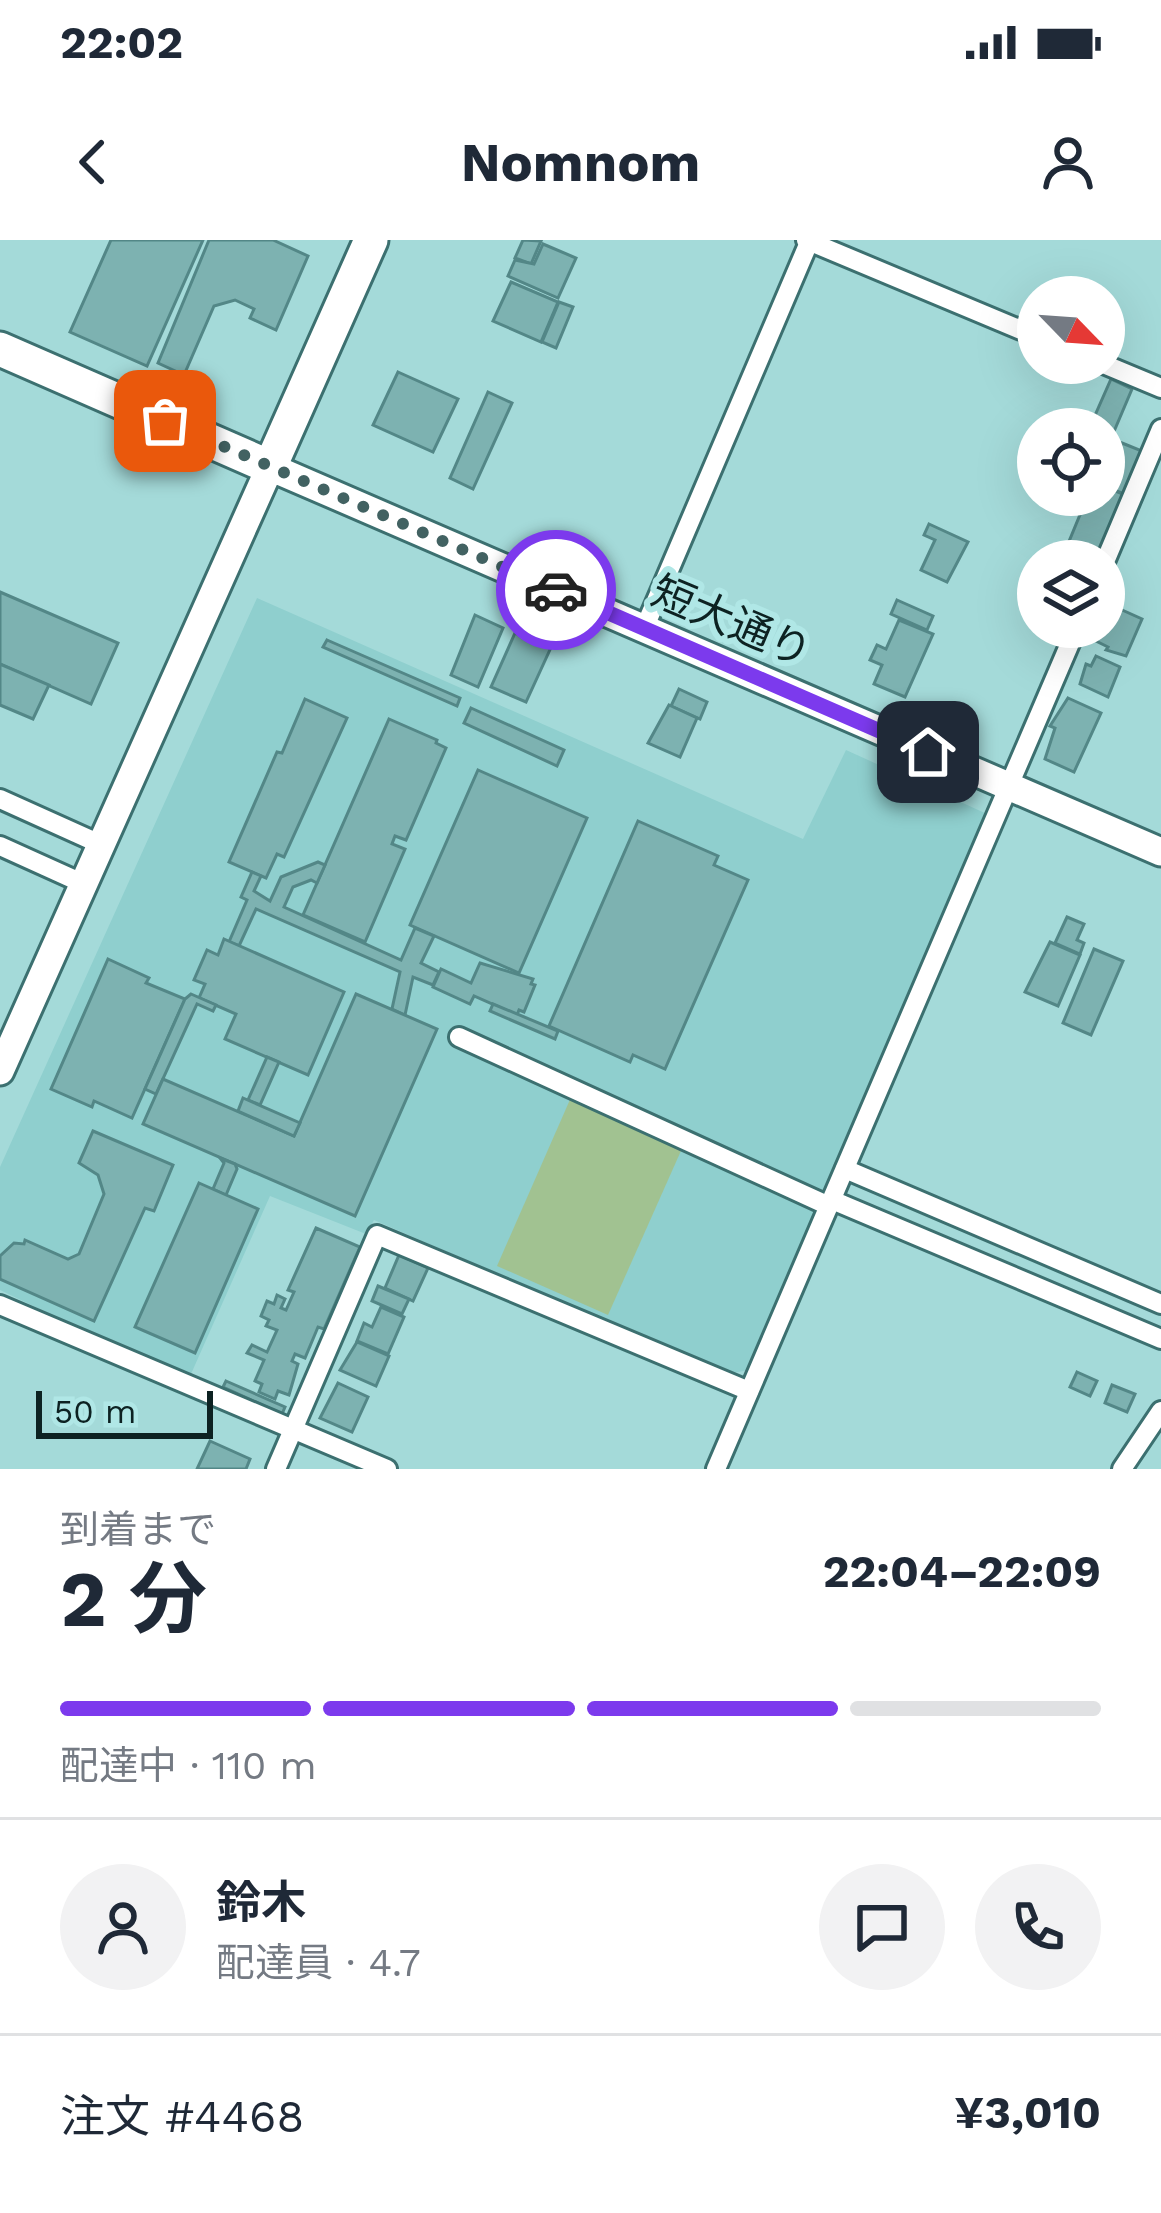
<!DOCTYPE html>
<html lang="ja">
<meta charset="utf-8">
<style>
body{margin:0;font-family:"Work Sans","Noto Sans JP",sans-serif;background:#f2f2f3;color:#1f2937;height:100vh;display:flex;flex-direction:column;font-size:45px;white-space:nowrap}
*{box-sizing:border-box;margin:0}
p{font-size:39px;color:#747a83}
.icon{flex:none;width:66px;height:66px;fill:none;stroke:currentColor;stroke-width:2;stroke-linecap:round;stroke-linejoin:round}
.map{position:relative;height:1229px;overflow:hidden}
.side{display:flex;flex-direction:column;background:#fff;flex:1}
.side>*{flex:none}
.needle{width:78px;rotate:115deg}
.buttons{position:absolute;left:1017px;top:36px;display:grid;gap:24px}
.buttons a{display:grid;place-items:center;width:108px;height:108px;border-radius:50%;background:#fff;box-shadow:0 12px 48px #0002;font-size:60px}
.scale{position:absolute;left:36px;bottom:30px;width:177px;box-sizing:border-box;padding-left:12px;border:6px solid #0d2222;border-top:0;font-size:33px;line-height:42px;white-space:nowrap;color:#0d2222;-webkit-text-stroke:9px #b0e7e6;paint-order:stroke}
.pin{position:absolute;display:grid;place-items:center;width:102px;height:102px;color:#fff;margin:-51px;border-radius:24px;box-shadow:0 6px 18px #0006}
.courier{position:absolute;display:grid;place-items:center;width:120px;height:120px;margin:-60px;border:9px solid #7c3aed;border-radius:50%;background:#fff;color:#222;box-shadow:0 3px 15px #0007}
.head em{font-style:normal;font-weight:700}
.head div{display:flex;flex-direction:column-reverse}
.head{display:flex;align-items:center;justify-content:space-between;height:204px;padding:0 60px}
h1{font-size:78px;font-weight:700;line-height:90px}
.bar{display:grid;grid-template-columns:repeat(4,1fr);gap:18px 12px;align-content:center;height:144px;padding:0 60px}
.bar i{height:15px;border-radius:9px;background:#e0e1e3}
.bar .active{background:#7c3aed}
.bar p{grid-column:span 4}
.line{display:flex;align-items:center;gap:30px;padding:0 60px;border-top:3px solid #e0e1e3}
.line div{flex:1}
.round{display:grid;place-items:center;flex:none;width:126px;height:126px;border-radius:63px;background:#f2f2f3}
.status{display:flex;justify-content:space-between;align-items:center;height:84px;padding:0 60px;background:#fff;direction:ltr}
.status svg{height:33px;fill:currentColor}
header{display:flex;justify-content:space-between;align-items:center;height:156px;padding:0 60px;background:#fff;font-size:54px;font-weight:700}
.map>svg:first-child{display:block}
.built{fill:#8fcfce}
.green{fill:#a1c291}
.building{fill:#7db2b1;stroke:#538787;stroke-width:3}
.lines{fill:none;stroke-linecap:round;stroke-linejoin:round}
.street-casing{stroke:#3c7070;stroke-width:24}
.secondary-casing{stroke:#3c7070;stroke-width:33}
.highway-casing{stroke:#3c7070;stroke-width:39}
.street{stroke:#fff;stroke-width:18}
.secondary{stroke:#fff;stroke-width:27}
.highway{stroke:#fff;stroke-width:33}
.done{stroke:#426262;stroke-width:12;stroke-dasharray:0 21.6}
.route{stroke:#7c3aed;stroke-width:15}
.labels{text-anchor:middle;stroke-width:12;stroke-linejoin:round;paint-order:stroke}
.street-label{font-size:42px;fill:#0d2222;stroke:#b0e7e6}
</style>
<div class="status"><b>22:02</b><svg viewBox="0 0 49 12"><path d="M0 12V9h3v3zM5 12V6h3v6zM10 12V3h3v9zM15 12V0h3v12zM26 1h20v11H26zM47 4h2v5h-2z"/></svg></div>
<header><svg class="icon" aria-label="back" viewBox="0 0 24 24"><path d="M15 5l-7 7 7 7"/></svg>Nomnom<svg class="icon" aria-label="person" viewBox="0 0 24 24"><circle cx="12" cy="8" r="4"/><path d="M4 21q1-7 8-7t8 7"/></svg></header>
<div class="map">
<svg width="1161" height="1229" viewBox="0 0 1161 1229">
<rect width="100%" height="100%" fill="#a4dad9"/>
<!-- built -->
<path class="built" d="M257,358L803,599L846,510L987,574L749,1130L727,1134L374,980L366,994L270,956L191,1134L100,1098L0,1050V927Z"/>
<!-- green -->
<path class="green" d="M572,855L684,904L608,1075L497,1026Z"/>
<!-- building -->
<g class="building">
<path d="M111,0H203L147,126L70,92Z"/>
<path d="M209,0H273L308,16L276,90L250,78L254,69L235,60L214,66L184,135L158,123Z"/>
<path d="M523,0L541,1L531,24L515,18Z"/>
<path d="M543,4L576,18L558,58L508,36L515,20L534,24Z"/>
<path d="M511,42L558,62L541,102L493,81Z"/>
<path d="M559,62L573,67L556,108L542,102Z"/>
<path d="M398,132L458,159L433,212L373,185Z"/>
<path d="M1111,139L1132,149L1104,215V189H1089Z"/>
<path d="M488,152L512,163L473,249L450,238Z"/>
<path d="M1122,203L1142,211L1124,254L1104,246Z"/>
<path d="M1105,247L1123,254L1095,321H1074L1063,316L1084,265L1089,267L1092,261L1097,264Z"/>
<path d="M929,284L968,302L947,342L921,330L935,300L924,295Z"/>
<path d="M0,352L118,403L91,464L0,424Z"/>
<path d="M897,360L933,376L927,390L891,374Z"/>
<path d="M1111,365L1142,379L1126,416L1106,410L1108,407L1092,399L1097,387H1104Z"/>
<path d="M475,375L503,388L478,447L451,435Z"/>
<path d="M899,380L933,394L905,457L874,444L882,425L870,420L877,405L886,409Z"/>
<path d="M515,393L528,399L531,393L553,403L526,462L491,447Z"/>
<path d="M327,400L460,458L457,466L323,407Z"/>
<path d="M1096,416L1120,427L1108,457L1080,444L1086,424L1091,426Z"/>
<path d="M0,424L49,445L33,479L0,465Z"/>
<path d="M679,449L707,462L700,479L671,466Z"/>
<path d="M1068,458L1101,473L1074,532L1045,519L1055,488L1050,486Z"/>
<path d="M305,459L347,478L284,617L277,614L266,638L229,622L277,512L282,513Z"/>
<path d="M669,465L697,478L680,517L648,503Z"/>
<path d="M471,468L564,510L557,526L464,483Z"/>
<path d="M389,479L437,500L436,503L446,508L406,600L395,596L392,604L405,609L365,702L303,675Z"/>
<path d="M478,530L587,578L519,733L410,685Z"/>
<path d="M638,581L718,616L714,625L748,640L665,829L633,815L630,822L549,786Z"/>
<path d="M318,622L325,625L317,643L311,640L293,647L284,667L401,720L415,688L434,696L421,723L439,732L433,745L413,737L405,775L392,769L400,732L256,669L239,706L229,702L247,660L241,657L252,632L261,636L254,651L270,661L281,637Z"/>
<path d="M1067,677L1084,684L1077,700L1084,703L1080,714L1055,703Z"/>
<path d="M224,699L344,752L308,835L225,799L236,774L199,758L205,744L194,740L207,710L218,715Z"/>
<path d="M1050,702L1080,715L1058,766L1025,752Z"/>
<path d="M1094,709L1123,721L1091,795L1063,783Z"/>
<path d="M108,719L149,738L146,743L185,759L132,878L94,861L92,867L51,849Z"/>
<path d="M480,723L533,739L531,744L535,745L524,772L519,770L517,775L474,756L470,764L433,747L441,729L471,743Z"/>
<path d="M191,754L216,765L213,771L197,764L156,854L145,849L185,759Z"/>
<path d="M356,754L437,789L355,976L143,884L163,839L294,896Z"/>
<path d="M493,764L558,791L555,799L490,771Z"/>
<path d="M267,817L279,822L260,865L248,860Z"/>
<path d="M243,858L300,883L294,896L238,871Z"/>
<path d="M93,891L173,925L154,971L145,968L94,1081L0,1039V1016L14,1003L24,1004L25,1000L68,1019L79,1014L104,954L98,935L79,923Z"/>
<path d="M220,918L235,924L237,929L226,955L213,949L224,923Z"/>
<path d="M199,943L258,969L195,1113L135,1087Z"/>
<path d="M316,988L360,1007L324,1089L318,1087L305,1118L295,1114L292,1121L298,1124L289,1155L278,1151L275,1159L259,1152L262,1144L255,1141L264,1120L247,1113L252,1105L267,1112L277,1090L266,1086L269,1080L261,1076L267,1061L274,1064L277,1055L285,1059L281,1068L286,1070L294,1052L288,1050Z"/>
<path d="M399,1015L428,1028L413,1061L385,1048Z"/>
<path d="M378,1046L409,1059L402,1074L372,1061Z"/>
<path d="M381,1067L404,1077L388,1114L357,1101L364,1083L372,1087Z"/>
<path d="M357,1102L389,1116L376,1146L340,1130Z"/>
<path d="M1077,1132L1097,1141L1090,1156L1070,1147Z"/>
<path d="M226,1141L285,1167L282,1174L223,1147Z"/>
<path d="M338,1143L368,1157L352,1192L320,1178Z"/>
<path d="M1112,1145L1135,1154L1127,1172L1105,1163Z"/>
<path d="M210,1201L250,1219L246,1229H197Z"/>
</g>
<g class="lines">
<defs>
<g id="street">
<path d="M806,0L1038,97"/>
<path d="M1101,123L1161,148"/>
<path d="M1104,324L1161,189"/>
<path d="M644,389L810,0"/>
<path d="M0,559L100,604"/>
<path d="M0,606L82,643"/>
<path d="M459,797L829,966"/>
<path d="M845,929L1161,1064"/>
<path d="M832,960L1161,1099"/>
<path d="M0,1065L387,1229"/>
<path d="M276,1229L377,995L749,1151"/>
<path d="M716,1229L1077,387"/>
<path d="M1122,1229L1161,1171"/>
</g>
<path id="secondary" d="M0,831L270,227L1161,612"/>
<path id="highway" d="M0,109L270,227L371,0"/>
</defs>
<!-- street casing -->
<use href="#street" class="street-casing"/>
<!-- secondary casing -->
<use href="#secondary" class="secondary-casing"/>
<!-- highway casing -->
<use href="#highway" class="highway-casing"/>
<!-- street -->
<use href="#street" class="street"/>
<!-- secondary -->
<use href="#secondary" class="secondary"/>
<!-- highway -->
<use href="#highway" class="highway"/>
</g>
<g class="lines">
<!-- done -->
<path class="done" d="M165,181L556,350"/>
<!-- route -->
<path class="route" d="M556,350L928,512"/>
</g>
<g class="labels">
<!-- street labels -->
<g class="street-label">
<text transform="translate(732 381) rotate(23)" y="15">短大通り</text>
</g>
</g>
</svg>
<div class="buttons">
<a><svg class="needle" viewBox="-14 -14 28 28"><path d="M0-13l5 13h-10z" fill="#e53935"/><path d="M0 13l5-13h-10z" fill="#747a83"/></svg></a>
<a><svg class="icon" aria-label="locate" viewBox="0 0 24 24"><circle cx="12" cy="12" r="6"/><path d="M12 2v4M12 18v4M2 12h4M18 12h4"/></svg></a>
<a><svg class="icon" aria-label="layers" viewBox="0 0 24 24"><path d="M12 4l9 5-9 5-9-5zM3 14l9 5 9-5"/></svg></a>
</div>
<div class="scale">50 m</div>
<div class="pin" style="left:165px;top:181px;background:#ea580c"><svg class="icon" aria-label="bag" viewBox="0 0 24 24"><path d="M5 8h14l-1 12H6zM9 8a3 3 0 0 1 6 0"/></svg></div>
<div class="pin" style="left:928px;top:512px;background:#1f2937"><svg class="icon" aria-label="home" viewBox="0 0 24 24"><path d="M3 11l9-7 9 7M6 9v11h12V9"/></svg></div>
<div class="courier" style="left:556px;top:350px"><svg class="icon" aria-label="car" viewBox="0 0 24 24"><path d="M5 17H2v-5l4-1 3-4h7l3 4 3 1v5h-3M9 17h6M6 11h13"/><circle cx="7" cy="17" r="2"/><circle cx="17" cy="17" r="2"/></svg></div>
</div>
<section class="side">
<div class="head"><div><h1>2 分</h1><p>到着まで</p></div><em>22:04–22:09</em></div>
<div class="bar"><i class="active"></i><i class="active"></i><i class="active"></i><i></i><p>配達中 · 110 m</p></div>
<div class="line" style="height:216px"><a class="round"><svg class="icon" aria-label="person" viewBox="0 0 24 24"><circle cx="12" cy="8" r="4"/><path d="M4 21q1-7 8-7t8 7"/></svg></a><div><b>鈴木</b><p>配達員 · 4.7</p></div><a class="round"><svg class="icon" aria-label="chat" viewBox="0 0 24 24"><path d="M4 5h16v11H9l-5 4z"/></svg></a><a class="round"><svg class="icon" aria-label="phone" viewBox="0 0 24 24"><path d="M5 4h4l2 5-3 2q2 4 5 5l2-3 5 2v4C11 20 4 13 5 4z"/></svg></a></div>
<div class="line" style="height:156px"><div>注文 #4468</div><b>¥3,010</b></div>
</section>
